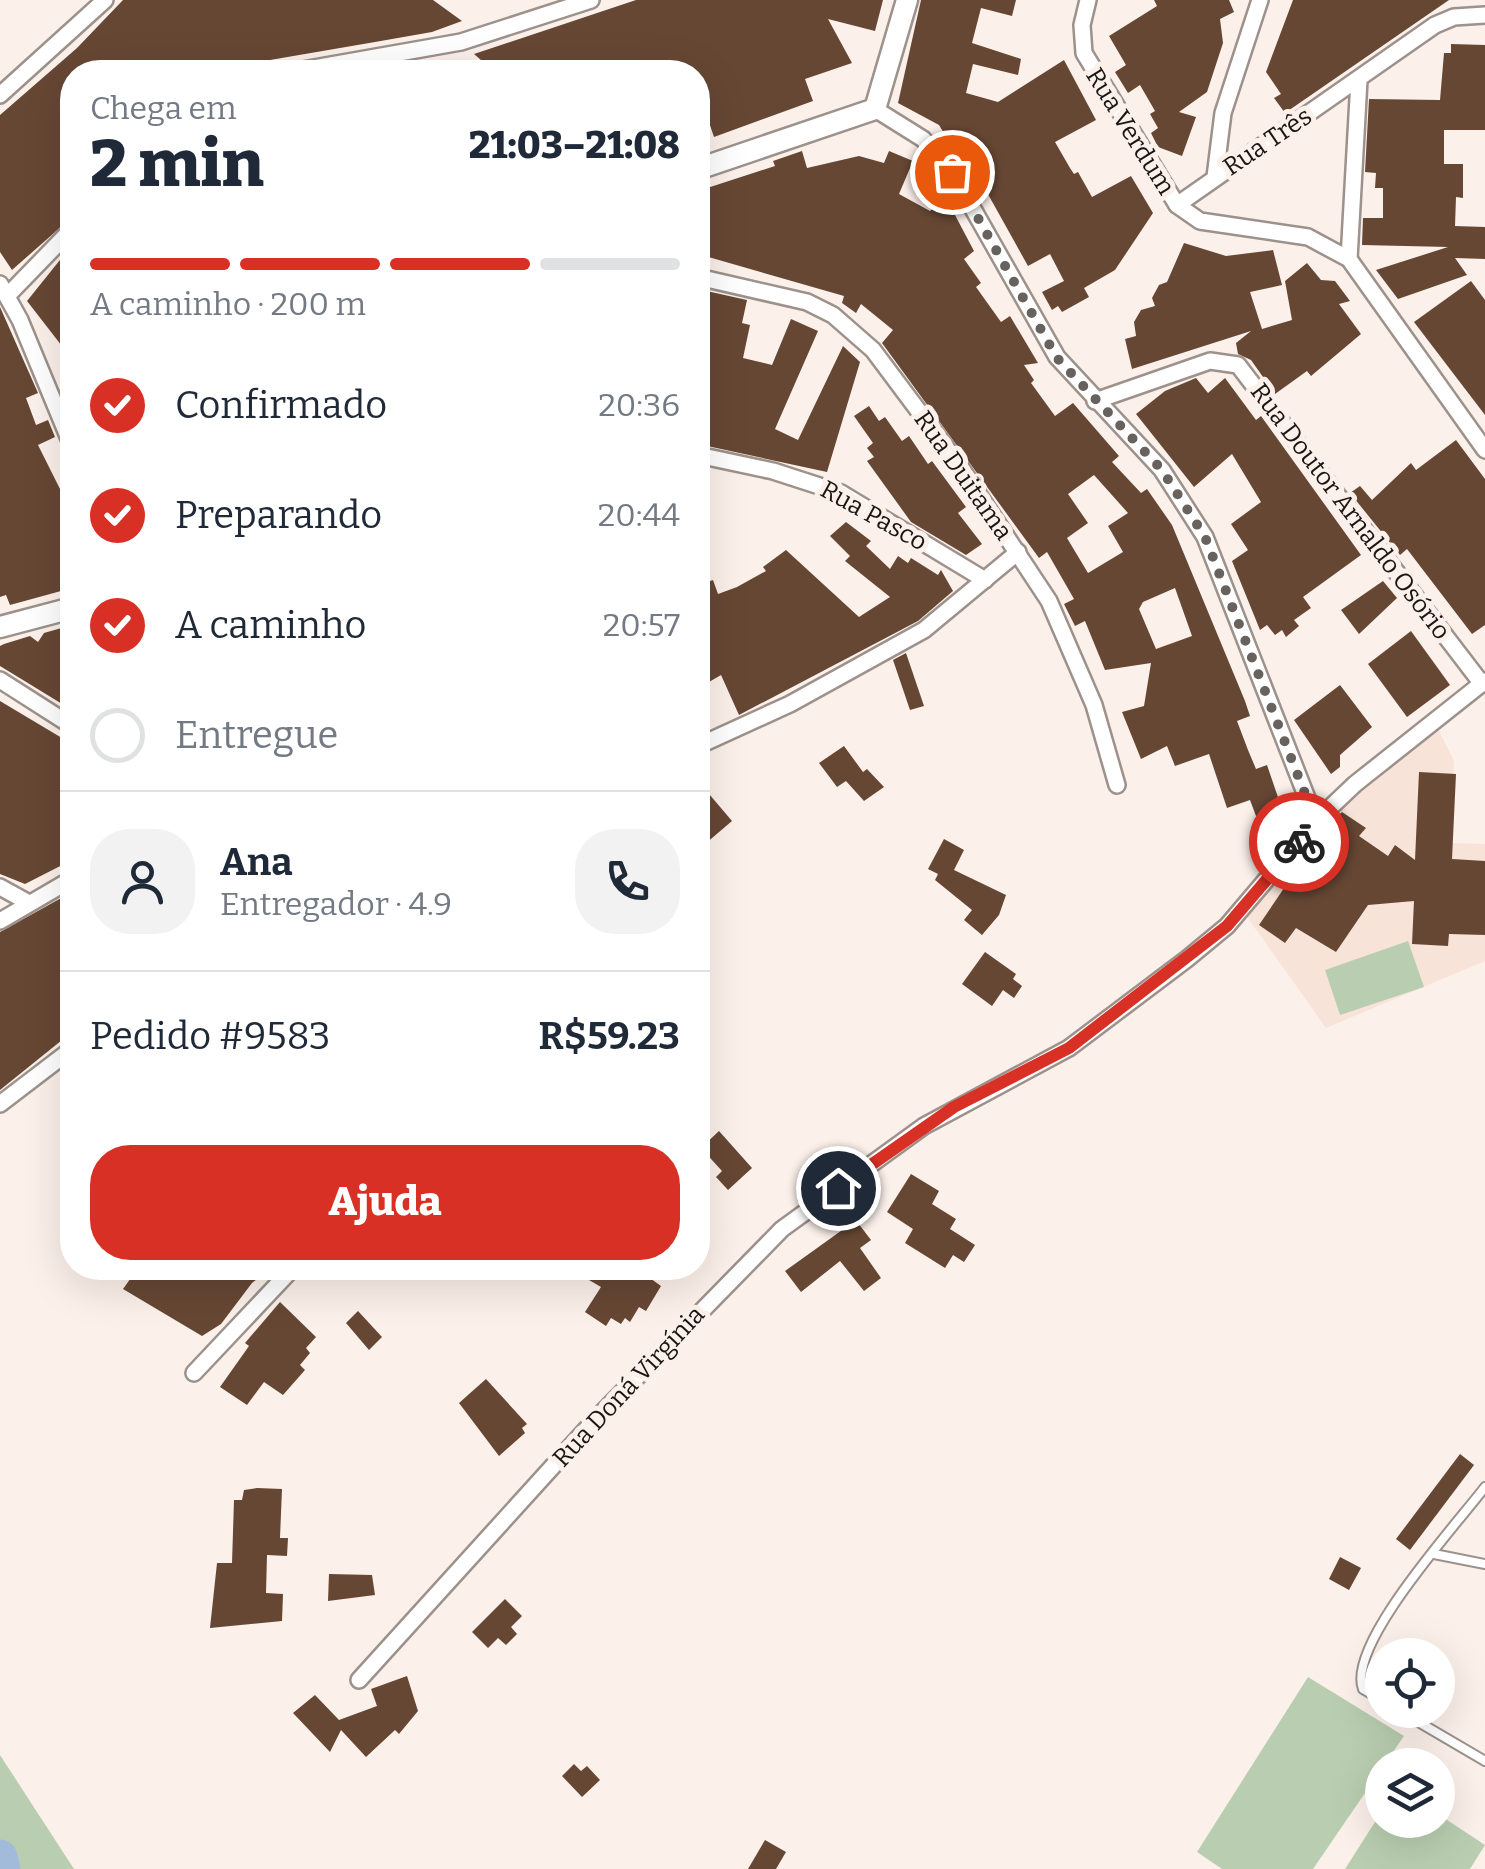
<!DOCTYPE html>
<html lang="pt">
<meta charset="utf-8">
<style>
body{margin:0;font-family:Bitter,serif;background:#f2f2f3;color:#1f2937;height:100vh;display:flex;flex-direction:column;font-size:38px;white-space:nowrap}
*{box-sizing:border-box;margin:0}
p{font-size:32px;color:#747a83}
.icon{flex:none;width:55px;height:55px;fill:none;stroke:currentColor;stroke-width:2;stroke-linecap:round;stroke-linejoin:round}
.map{position:relative;flex:1;overflow:hidden}
.sheet{position:absolute;left:60px;top:60px;width:650px;height:1220px;display:flex;flex-direction:column;background:#fff;border-radius:40px;box-shadow:0 10px 40px #0002}
.sheet>*{flex:none}
.controls{position:absolute;left:1365px;top:1638px;display:grid;gap:20px}
.controls a{display:grid;place-items:center;width:90px;height:90px;border-radius:50%;background:#fff;box-shadow:0 10px 40px #0002;font-size:50px}
.pin{position:absolute;display:grid;place-items:center;width:85px;height:85px;color:#fff;margin:-42px;border:5px solid #fff;border-radius:50%;box-shadow:0 2px 10px #0007}
.courier{position:absolute;display:grid;place-items:center;width:100px;height:100px;margin:-50px;border:8px solid #d93025;border-radius:50%;background:#fff;color:#222;box-shadow:0 2px 12px #0007}
.summary em{font-style:normal;font-weight:800}
.summary div{display:flex;flex-direction:column-reverse}
.summary{display:flex;align-items:center;justify-content:space-between;height:170px;padding:0 30px}
h1{font-size:65px;font-weight:800;line-height:75px}
.bar{display:grid;grid-template-columns:repeat(4,1fr);gap:15px 10px;align-content:center;height:120px;padding:0 30px}
.bar i{height:12px;border-radius:8px;background:#e0e1e3}
.bar .active{background:#d93025}
.bar p{grid-column:span 4}
.line{display:flex;align-items:center;gap:25px;padding:0 30px;border-top:2px solid #e0e1e3}
.line div{flex:1}
.round{display:grid;place-items:center;flex:none;width:105px;height:105px;border-radius:40px;background:#f2f2f3}
ol{padding:0 30px;list-style:none}
li{display:flex;align-items:center;gap:30px;height:110px}
li p{margin-inline-start:auto}
li .icon{padding:10px;border-radius:50%;background:#d93025;color:#fff;stroke-width:4}
li:last-child{color:#747a83}
li i{width:55px;height:55px;border:5px solid #e0e1e3;border-radius:50%}
.action{display:flex;gap:20px;margin-top:auto;padding:20px 30px}
.action a{flex:1;height:115px;border-radius:40px;background:#d93025;color:#fff;font-size:40px;font-weight:800;line-height:115px;text-align:center}
.map>svg:first-child{display:block}
.built{fill:#f7e3d8}
.green{fill:#b9ceb0}
.lines{fill:none;stroke-linecap:round;stroke-linejoin:round}
.river{stroke:#a3bbda;stroke-width:35}
.building{fill:#664734;fill-rule:evenodd}
.service-casing{stroke:#9c918b;stroke-width:12}
.minor-casing{stroke:#9c918b;stroke-width:20}
.tertiary-casing{stroke:#9c918b;stroke-width:25}
.service{stroke:#fff;stroke-width:8}
.minor{stroke:#fff;stroke-width:15}
.tertiary{stroke:#fff;stroke-width:20}
.done{stroke:#68625e;stroke-width:10;stroke-dasharray:0 18}
.route{stroke:#d93025;stroke-width:12}
.labels{text-anchor:middle;stroke-width:10;stroke-linejoin:round;paint-order:stroke}
.street-label{font-size:25px;fill:#191512;stroke:#fcf0ea}
</style>
<div class="map">
<svg width="1485" height="1869" viewBox="0 0 1485 1869">
<rect width="100%" height="100%" fill="#fcf0ea"/>
<!-- built -->
<path class="built" d="M1436,725L1454,761L1451,843L1485,844V961L1326,1028L1243,911L1349,793Z"/>
<!-- green -->
<g class="green">
<path d="M1408,941L1424,987L1340,1015L1325,970Z"/>
<path d="M1308,1677L1404,1736L1313,1869H1222L1197,1852Z"/>
<path d="M0,1755L74,1869H0Z"/>
<path d="M1382,1811V1820H1438V1814L1485,1845L1470,1869H1345Z"/>
</g>
<g class="lines">
<!-- river -->
<path class="river" d="M0,1857L3,1869"/>
</g>
<!-- building -->
<g class="building">
<path d="M123,0H433L462,21L432,32L375,42L235,66L230,62L216,72H72V199L63,210L71,218L12,270L0,252V115L77,48Z"/>
<path d="M636,0H883L875,31L828,19L852,63L805,79L813,101L714,137L698,90V72H522L507,61L499,72H453L481,60L474,54Z"/>
<path d="M921,0H1016L1012,16L981,8L972,43L1021,59L1018,75L973,64L966,93L998,102L1064,60L1096,120L1055,142L1070,168L1074,174L1078,172L1092,197L1131,176L1153,213L1115,270L1084,288L1089,297L1062,312L1058,306L1052,310L1042,292L1064,281L1050,254L1028,266L960,144L953,148L939,125L898,103Z"/>
<path d="M1154,0H1229L1234,12L1220,19L1223,43L1207,92L1179,112L1196,117L1182,156L1158,147L1151,133L1158,128L1150,114L1155,111L1140,85L1128,93L1115,72L1126,65L1109,36L1157,6Z"/>
<path d="M1293,0H1449L1285,113L1274,98L1281,94L1266,72Z"/>
<path d="M1451,44L1485,45V130H1444V164H1463V198L1456,197L1455,226L1485,227V259L1455,258L1467,275L1398,299L1376,270L1448,247L1362,245L1363,218H1383V188H1375L1376,173L1365,172L1369,99L1440,100L1444,53H1451Z"/>
<path d="M802,151L807,168L859,156L884,163L889,151L913,161L899,194L930,211L946,198L974,251L964,259L981,283L976,287L1001,322L1010,316L1038,363L1024,365L1034,380L1031,383L1055,416L1073,403L1119,456L1112,462L1141,493L1147,489L1172,525L1245,701L1250,716L1237,721L1248,750L1256,769L1267,765L1282,809L1256,816L1250,800L1227,808L1209,754L1175,766L1167,746L1141,759L1122,712L1144,706L1151,663L1105,670L1085,621L1075,626L1064,604L1074,599L1047,552L1039,558L882,343L893,330L861,304L856,313L842,303L844,296L698,254V191L775,166L773,161ZM1094,475L1128,513L1108,526L1123,552L1088,573L1067,538L1088,523L1068,494ZM1175,588L1192,636L1156,649L1139,609L1143,602Z"/>
<path d="M1184,243L1226,256L1273,250L1282,285L1250,292L1262,329L1292,320L1285,281L1307,263L1321,280L1335,281L1350,301L1339,304L1361,334L1311,376L1307,371L1275,394L1251,360L1238,354L1236,343L1251,331L1132,369L1125,339L1136,336L1134,322L1141,310L1155,306L1152,298L1159,285L1167,282Z"/>
<path d="M72,245V359L27,301Z"/>
<path d="M1471,281L1485,300V415L1414,322Z"/>
<path d="M702,290L747,300L742,323L750,325L743,358L772,365L791,319L818,331L775,429L798,440L843,346L860,362L827,472L698,444V293Z"/>
<path d="M0,307L38,393L26,398L36,425L48,420L55,437L38,445L72,513V588L10,605L6,595L0,597Z"/>
<path d="M1196,378L1208,393L1225,378L1256,420L1261,416L1361,555L1303,597L1311,608L1294,620L1299,626L1286,637L1282,630L1275,635L1267,625L1260,630L1232,561L1248,550L1231,524L1261,502L1232,454L1194,487L1136,414L1165,391Z"/>
<path d="M869,406L879,421L885,417L902,441L909,436L928,464L932,461L966,507L958,513L982,544L966,555L911,522L867,461L874,457L867,448L873,443L854,416Z"/>
<path d="M1456,440L1485,479V625L1472,634L1407,549L1400,555L1350,493L1360,486L1372,500L1411,463L1416,470Z"/>
<path d="M846,522L871,541L866,546L890,569L898,556L908,563L911,558L938,575L941,570L953,591L918,621L739,715L721,675L709,682L705,673L698,678V585L713,580L718,594L737,587L766,571L763,567L786,550L859,617L890,597L845,561L850,556L830,536Z"/>
<path d="M1383,581L1397,598L1359,634L1341,610Z"/>
<path d="M72,625V710L0,666V646L4,644L30,636L38,642L44,633Z"/>
<path d="M1411,631L1450,685L1407,717L1368,664Z"/>
<path d="M906,653L924,706L910,710L893,660Z"/>
<path d="M1340,685L1372,727L1340,755V767L1331,774L1294,720Z"/>
<path d="M0,701L72,744V860L25,884L0,874Z"/>
<path d="M844,746L863,772L867,769L884,787L864,801L846,781L837,787L819,763Z"/>
<path d="M1419,772L1456,774L1452,859L1485,861V935L1449,934L1448,946L1412,944L1414,901L1368,905L1336,952L1296,928L1285,943L1259,925L1325,828L1342,812L1366,828L1359,836L1388,856L1395,845L1415,860Z"/>
<path d="M698,781L732,821L698,850Z"/>
<path d="M944,839L964,850L954,870L1006,895L999,915L982,935L964,920L972,910L935,880L938,874L928,869Z"/>
<path d="M72,892V1032L0,1090V932Z"/>
<path d="M985,952L1016,974L1013,979L1022,986L1014,998L1003,990L992,1006L962,984Z"/>
<path d="M719,1131L752,1168L728,1190L716,1177L722,1171L701,1148Z"/>
<path d="M911,1174L939,1191L932,1204L956,1219L950,1229L975,1245L964,1262L953,1255L945,1268L905,1243L913,1229L887,1212Z"/>
<path d="M852,1223H858L871,1240L860,1248L881,1278L864,1291L840,1261L801,1292L785,1271Z"/>
<path d="M138,1268H271L252,1283L221,1324L202,1336L123,1289Z"/>
<path d="M596,1268H636L661,1286L646,1311L639,1307L630,1322L625,1318L621,1324L611,1318L606,1326L585,1312L601,1287L589,1280Z"/>
<path d="M280,1302L316,1337L306,1348L310,1353L300,1365L305,1370L283,1395L264,1382L247,1405L220,1387L249,1346L245,1343Z"/>
<path d="M358,1311L382,1337L369,1350L346,1323Z"/>
<path d="M486,1379L527,1424L522,1428L525,1433L499,1456L459,1403Z"/>
<path d="M1460,1454L1474,1465L1410,1550L1396,1539Z"/>
<path d="M257,1488L282,1489L280,1538H288L287,1556L267,1555L266,1593L283,1594L282,1621L210,1628L217,1563H232L234,1500H242L244,1490Z"/>
<path d="M1340,1557L1361,1568L1349,1590L1329,1579Z"/>
<path d="M329,1574L372,1575L375,1595L328,1601Z"/>
<path d="M505,1599L522,1616L511,1627L517,1634L506,1645L498,1638L488,1648L472,1632Z"/>
<path d="M407,1676L418,1711L399,1734L395,1730L366,1757L341,1730L330,1752L293,1713L315,1695L339,1720L377,1706L371,1689Z"/>
<path d="M574,1764L581,1771L587,1766L600,1780L582,1797L562,1776Z"/>
<path d="M765,1840L786,1852L776,1869H748Z"/>
</g>
<g class="lines">
<defs>
<g id="service">
<path d="M1434,1554L1485,1564"/>
<path d="M1382,1700L1363,1689C1346,1645 1457,1524 1485,1487"/>
<path d="M1398,1710L1485,1761"/>
</g>
<g id="minor">
<path d="M1088,0L1082,25L1084,53L1177,205L1200,221L1308,237L1349,259L1485,450"/>
<path d="M291,72L461,42L591,0"/>
<path d="M0,95L105,0"/>
<path d="M875,109L923,139L952,172L1057,357L1162,470L1205,537L1316,821"/>
<path d="M1215,177L1223,113L1260,0"/>
<path d="M1177,205L1435,25L1454,17L1485,15"/>
<path d="M1349,259L1359,80"/>
<path d="M698,277L807,302L833,315L873,350L959,465L1049,601L1094,705L1117,785"/>
<path d="M0,284L20,320L72,446"/>
<path d="M8,295L72,229"/>
<path d="M1095,401L1210,361L1238,365L1482,684"/>
<path d="M698,455L773,471L841,493L985,580"/>
<path d="M0,680L72,726"/>
<path d="M698,746L790,704L924,630L1018,552"/>
<path d="M0,887L29,903"/>
<path d="M0,921L72,879"/>
<path d="M0,1104L72,1049"/>
<path d="M194,1373L293,1268"/>
<path d="M359,1680L593,1422L782,1229L924,1126L1069,1048L1187,959L1227,926L1316,821L1355,784L1485,681"/>
</g>
<g id="tertiary">
<path d="M698,169L875,109L907,0"/>
<path d="M0,627L72,608"/>
</g>
</defs>
<!-- service casing -->
<use href="#service" class="service-casing"/>
<!-- minor casing -->
<use href="#minor" class="minor-casing"/>
<!-- tertiary casing -->
<use href="#tertiary" class="tertiary-casing"/>
<!-- service -->
<use href="#service" class="service"/>
<!-- minor -->
<use href="#minor" class="minor"/>
<!-- tertiary -->
<use href="#tertiary" class="tertiary"/>
</g>
<g class="lines">
<!-- done -->
<path class="done" d="M952,172L1057,358L1162,470L1205,537L1316,822L1299,842"/>
<!-- route -->
<path class="route" d="M838,1188L954,1107L1069,1048L1227,926L1299,842"/>
</g>
<g class="labels">
<!-- street labels -->
<g class="street-label">
<text transform="translate(1131 131) rotate(58)" y="9">Rua Verdum</text>
<text transform="translate(1267 141) rotate(-34)" y="9">Rua Três</text>
<text transform="translate(964 475) rotate(55)" y="9">Rua Duitama</text>
<text transform="translate(1351 511) rotate(53)" y="9">Rua Doutor Arnaldo Osório</text>
<text transform="translate(874 515) rotate(29)" y="9">Rua Pasco</text>
<text transform="translate(628 1386) rotate(-47)" y="9">Rua Doná Virgínia</text>
</g>
</g>
</svg>
<div class="controls">
<a><svg class="icon" aria-label="locate" viewBox="0 0 24 24"><circle cx="12" cy="12" r="6"/><path d="M12 2v4M12 18v4M2 12h4M18 12h4"/></svg></a>
<a><svg class="icon" aria-label="layers" viewBox="0 0 24 24"><path d="M12 4l9 5-9 5-9-5zM3 14l9 5 9-5"/></svg></a>
</div>
<div class="pin" style="left:952px;top:172px;background:#ea580c"><svg class="icon" aria-label="bag" viewBox="0 0 24 24"><path d="M5 8h14l-1 12H6zM9 8a3 3 0 0 1 6 0"/></svg></div>
<div class="pin" style="left:838px;top:1188px;background:#1f2937"><svg class="icon" aria-label="home" viewBox="0 0 24 24"><path d="M3 11l9-7 9 7M6 9v11h12V9"/></svg></div>
<div class="courier" style="left:1299px;top:842px"><svg class="icon" aria-label="bike" viewBox="0 0 24 24"><circle cx="6" cy="16" r="4"/><circle cx="18" cy="16" r="4"/><path d="M6 16l4-8h5l3 8M10 8l3 8H6M13 5h3"/></svg></div>
<section class="sheet">
<div class="summary"><div><h1>2 min</h1><p>Chega em</p></div><em>21:03–21:08</em></div>
<div class="bar"><i class="active"></i><i class="active"></i><i class="active"></i><i></i><p>A caminho · 200 m</p></div>
<ol>
<li><svg class="icon" aria-label="check" viewBox="0 0 24 24"><path d="M5 12l5 5 9-10"/></svg>Confirmado<p>20:36</p></li>
<li><svg class="icon" aria-label="check" viewBox="0 0 24 24"><path d="M5 12l5 5 9-10"/></svg>Preparando<p>20:44</p></li>
<li><svg class="icon" aria-label="check" viewBox="0 0 24 24"><path d="M5 12l5 5 9-10"/></svg>A caminho<p>20:57</p></li>
<li><i></i>Entregue</li>
</ol>
<div class="line" style="height:180px"><a class="round"><svg class="icon" aria-label="person" viewBox="0 0 24 24"><circle cx="12" cy="8" r="4"/><path d="M4 21q1-7 8-7t8 7"/></svg></a><div><b>Ana</b><p>Entregador · 4.9</p></div><a class="round"><svg class="icon" aria-label="phone" viewBox="0 0 24 24"><path d="M5 4h4l2 5-3 2q2 4 5 5l2-3 5 2v4C11 20 4 13 5 4z"/></svg></a></div>
<div class="line" style="height:130px"><div>Pedido #9583</div><b>R$59.23</b></div>
<div class="action"><a>Ajuda</a></div>
</section>
</div>
